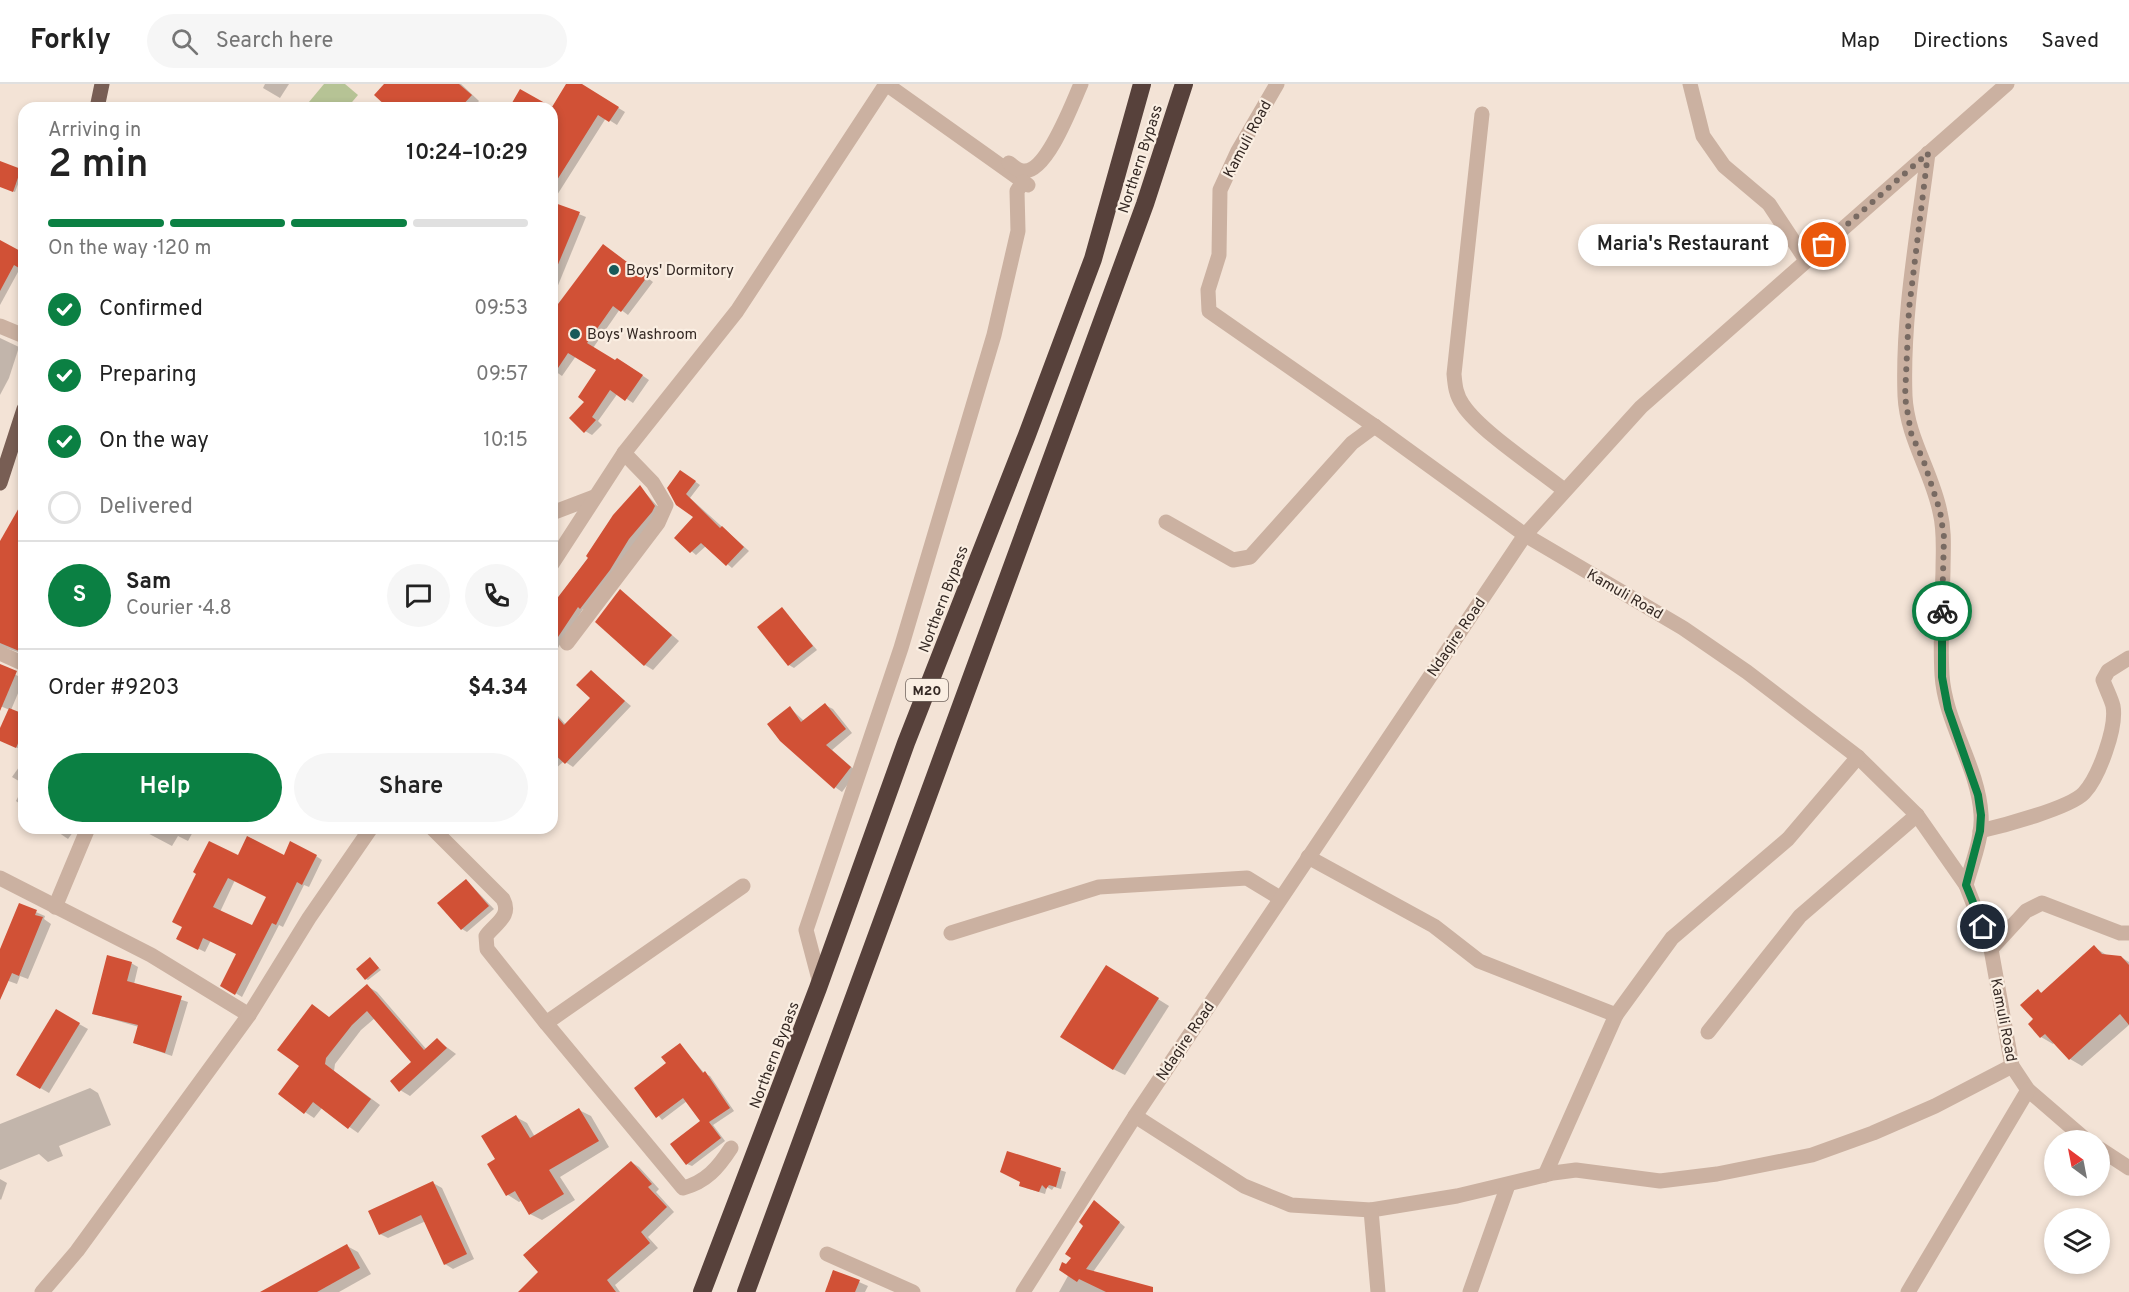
<!DOCTYPE html>
<meta charset="utf-8">
<style>
body{margin:0;font-family:Overpass,sans-serif;background:#f6f6f6;color:#222;height:100vh;display:flex;flex-direction:column;font-size:22px;white-space:nowrap}
*{box-sizing:border-box;margin:0}
p{font-size:20px;color:#767676}
.icon{flex:none;width:33px;height:33px;fill:none;stroke:currentColor;stroke-width:2;stroke-linecap:round;stroke-linejoin:round}
.map{position:relative;flex:1;overflow:hidden}
.drawer{position:absolute;left:18px;top:18px;width:540px;height:732px;display:flex;flex-direction:column;background:#fff;border-radius:18px;box-shadow:0 3px 9px #0003}
.drawer>*{flex:none}
.needle{width:39px;rotate:328deg}
.controls{position:absolute;left:2044px;top:1046px;display:grid;gap:12px}
.controls a{display:grid;place-items:center;width:66px;height:66px;border-radius:50%;background:#fff;box-shadow:0 3px 9px #0003;font-size:30px}
.pin{position:absolute;display:grid;place-items:center;width:51px;height:51px;color:#fff;margin:-26px;border:3px solid #fff;border-radius:50%;box-shadow:0 2px 6px #0007}
.courier{position:absolute;display:grid;place-items:center;width:60px;height:60px;margin:-30px;border:4px solid #0b8043;border-radius:50%;background:#fff;color:#222;box-shadow:0 2px 8px #0007}
.bubble{position:absolute;height:42px;border-radius:21px;background:#fff;box-shadow:0 3px 9px #0003;font-size:20px;font-weight:600;line-height:42px;text-align:center}
.head em{font-style:normal;font-weight:600}
.head div{display:flex;flex-direction:column-reverse}
.head{display:flex;align-items:center;justify-content:space-between;height:102px;padding:0 30px}
h1{font-size:39px;font-weight:600;line-height:45px}
.bar{display:grid;grid-template-columns:repeat(4,1fr);gap:9px 6px;align-content:center;height:72px;padding:0 30px}
.bar i{height:8px;border-radius:4px;background:#e0e0e0}
.bar .active{background:#0b8043}
.bar p{grid-column:span 4}
.line{display:flex;align-items:center;gap:15px;padding:0 30px;border-top:2px solid #e0e0e0}
.line div{flex:1}
.round{display:grid;place-items:center;flex:none;width:63px;height:63px;border-radius:32px;background:#f6f6f6}
ol{padding:0 30px;list-style:none}
li{display:flex;align-items:center;gap:18px;height:66px}
li p{margin-inline-start:auto}
li .icon{padding:6px;border-radius:50%;background:#0b8043;color:#fff;stroke-width:4}
li:last-child{color:#767676}
li i{width:33px;height:33px;border:3px solid #e0e0e0;border-radius:50%}
.button{display:flex;gap:12px;margin-top:auto;padding:12px 30px}
.button a{flex:1;height:69px;border-radius:36px;background:#0b8043;color:#fff;font-size:24px;font-weight:600;line-height:69px;text-align:center}
.button a+a{background:#f6f6f6;color:#222}
header{display:flex;align-items:center;gap:36px;box-sizing:border-box;height:84px;padding:0 30px;background:#fff;border-bottom:2px solid #e0e0e0}
header strong{font-size:28px}
nav{display:flex;gap:33px;margin-inline-start:auto;font-size:21px}
.search{width:420px;height:54px;background:#f6f6f6;display:flex;align-items:center;gap:15px;box-sizing:border-box;padding:0 21px;border-radius:33px;color:#767676;font-size:22px}
.map>svg:first-child{display:block}
.green{fill:#b6c395}
.shadow{fill:#0003;fill-rule:evenodd}
.building{fill:#d15136;fill-rule:evenodd}
.lines{fill:none;stroke-linecap:round;stroke-linejoin:round}
.minor{stroke:#cbb1a1;stroke-width:15}
.major{stroke:#785e54;stroke-width:15}
.highway{stroke:#57413b;stroke-width:18}
.done{stroke:#786a62;stroke-width:6;stroke-dasharray:0 10.8}
.route{stroke:#0b8043;stroke-width:8}
.poi-dot{fill:#175959;stroke:#faeee2;stroke-width:2}
.labels{text-anchor:middle;stroke-width:4.5;stroke-linejoin:round;paint-order:stroke}
.shield{fill:#faeee2;stroke:#70645d;stroke-width:1.5}
.shield-label{font-size:14px;font-weight:bold;fill:#352924}
.street-label{font-size:15px;fill:#352924;stroke:#faeee2}
.poi-label{font-size:15px;fill:#352924;stroke:#faeee2;text-anchor:start}
</style>
<header>
<strong>Forkly</strong>
<div class="search"><svg class="icon" aria-label="search" viewBox="0 0 24 24"><circle cx="10" cy="10" r="6"/><path d="M15 15l6 6"/></svg>Search here</div>
<nav><a>Map</a><a>Directions</a><a>Saved</a></nav>
</header>
<div class="map">
<svg width="2129" height="1208" viewBox="0 0 2129 1208">
<rect width="100%" height="100%" fill="#f3e3d6"/>
<!-- green -->
<path class="green" d="M324,0H345L358,11L347,24H304Z"/>
<!-- shadow -->
<g class="shadow">
<path d="M265,0H289L280,14L263,4Z"/>
<path d="M386,0H461L479,17L473,24H391Z"/>
<path d="M568,0H580L625,28L617,41L606,34L552,119V24Z"/>
<path d="M0,78L23,87L15,108L0,102Z"/>
<path d="M552,119L586,133L552,216Z"/>
<path d="M0,158L24,171V177L0,221Z"/>
<path d="M610,166L653,198L628,231L620,225L593,264L616,278L624,279L649,296L633,319L618,309L598,337L602,341L592,351L585,347L587,317L598,286L576,272L562,292L552,285V230Z"/>
<path d="M0,254L19,263L9,294L0,311Z"/>
<path d="M686,391L700,401L690,414L749,467L732,484L706,462L696,471L676,454L695,433L677,420Z"/>
<path d="M640,403L660,425L586,527L583,525L552,573V513L557,516Z"/>
<path d="M24,418V570L0,562V460Z"/>
<path d="M621,507L679,557L653,586L645,581Z"/>
<path d="M782,525L817,566L794,584L789,581Z"/>
<path d="M0,583L24,595L11,626L24,632L22,666L0,656V648L10,626L0,622Z"/>
<path d="M591,588L631,622L573,683L564,677L552,688V625L566,641L592,614Z"/>
<path d="M825,621L833,625L852,649L832,666L857,688L842,708L835,703L790,624L804,637Z"/>
<path d="M24,676V700L12,693Z"/>
<path d="M24,701V723L16,717Z"/>
<path d="M52,744H76L68,755Z"/>
<path d="M138,744H195L188,757L178,752L172,762Z"/>
<path d="M316,772L322,776L309,803L304,801L283,843L279,841L242,913L222,901L237,870L211,856L205,868L185,858L238,773ZM235,796L268,813L253,843L220,828Z"/>
<path d="M466,796L494,825L467,848L462,845Z"/>
<path d="M20,821L45,832L44,835L51,840L28,895L20,892L17,900L0,894V869Z"/>
<path d="M2094,863L2108,872L2121,873L2129,878V941L2082,982L2070,975L2055,958L2053,960L2041,953L2035,936L2038,907L2042,909Z"/>
<path d="M372,876L381,886L368,896L366,895Z"/>
<path d="M131,879L138,883L134,900L188,918L172,972L134,959L139,943L94,930Z"/>
<path d="M1118,890L1169,922L1125,991L1113,985Z"/>
<path d="M367,902L377,908L427,966L437,956L456,970L410,1012L400,1006L413,978L375,934L361,946L335,980L334,987L380,1021L358,1049L322,1024L314,1034L305,1028L301,982L312,922L330,934Z"/>
<path d="M56,927L88,945L49,1009L18,991Z"/>
<path d="M680,961L705,990L710,992L734,1027L713,1041L725,1057L692,1082L687,1080L702,1037L687,1017L662,1036L636,1004L668,980Z"/>
<path d="M90,1004L98,1009L111,1041L59,1062L63,1072L48,1078L39,1070L0,1086V1040Z"/>
<path d="M579,1026L591,1032L609,1063L560,1093L575,1116L542,1136L530,1130L522,1116L519,1118L508,1111L489,1080L497,1076L516,1033L527,1039L535,1053Z"/>
<path d="M1008,1069L1066,1088L1061,1105L1054,1103L1052,1106L1047,1103L1045,1110L1026,1104Z"/>
<path d="M631,1078L639,1083L659,1105L656,1108L674,1128L648,1153L658,1164L615,1201L620,1208H520L540,1189Z"/>
<path d="M0,1095L7,1099L1,1116L0,1115Z"/>
<path d="M433,1099L442,1104L474,1175L453,1185L445,1180L426,1137L388,1154L380,1150Z"/>
<path d="M1095,1118L1125,1143L1093,1188L1143,1208H1059L1069,1190L1073,1173Z"/>
<path d="M347,1162L358,1168L371,1190L339,1208H263Z"/>
<path d="M859,1198L868,1202L865,1208H826Z"/>
</g>
<!-- building -->
<g class="building">
<path d="M384,0H459L472,11L460,24H388L374,11Z"/>
<path d="M566,0H582L619,23L609,38L598,31L552,104V24H509L520,5L552,23Z"/>
<path d="M0,77L21,85L13,108L0,103Z"/>
<path d="M552,118L580,128L554,190H552Z"/>
<path d="M0,156L24,169V187L14,181L0,207Z"/>
<path d="M603,160L647,193L621,228L613,222L587,259L615,276L617,274L643,291L625,317L610,306L592,333L596,336L584,349L569,334L584,318L578,313L596,286L568,269L552,293V228Z"/>
<path d="M680,386L696,397L686,410L720,444L722,442L744,463L726,482L701,459L690,469L674,454L693,433L676,421L667,404Z"/>
<path d="M640,401L655,422L652,428L629,455L610,486L580,525L578,523L552,562V521L588,474L586,472L613,431Z"/>
<path d="M24,415V569L0,559V457Z"/>
<path d="M620,505L672,551L644,582L595,538Z"/>
<path d="M782,523L813,562L788,582L757,543Z"/>
<path d="M0,580L17,587L0,627Z"/>
<path d="M591,586L625,617L565,680L552,668V627L564,641L590,614L576,601Z"/>
<path d="M825,619L846,645L826,661L851,683L834,705L780,657L767,640L790,622L801,638Z"/>
<path d="M9,624L24,630V646L16,664L0,657V644Z"/>
<path d="M247,752L284,771L290,757L317,771L302,801L297,798L276,841L272,839L235,911L220,902L236,870L203,854L198,866L176,855L182,843L172,838L196,790L193,788L209,757L238,771ZM228,794L266,813L252,841L213,823Z"/>
<path d="M466,795L489,822L461,846L437,819Z"/>
<path d="M19,819L37,826L35,831L43,833L19,892L12,889L0,916V865Z"/>
<path d="M2094,861L2102,870L2121,872L2129,881V941L2120,930L2069,976L2045,950L2040,954L2028,940L2033,935L2020,921L2038,905L2041,909Z"/>
<path d="M107,871L132,878L127,897L182,912L165,969L133,959L138,941L92,930Z"/>
<path d="M370,873L379,884L365,896L356,885Z"/>
<path d="M1106,881L1159,914L1113,986L1060,953Z"/>
<path d="M367,900L424,966L437,954L447,964L399,1008L390,997L411,978L367,927L352,941L326,974L325,980L371,1015L348,1045L313,1018L304,1030L278,1010L299,982L277,966L312,920L329,933Z"/>
<path d="M56,925L80,939L40,1005L16,991Z"/>
<path d="M680,959L703,989L705,987L730,1024L709,1038L721,1054L686,1081L670,1060L700,1037L683,1014L656,1034L634,1004L666,979L661,973Z"/>
<path d="M579,1024L599,1057L549,1086L564,1110L529,1131L515,1107L506,1112L487,1080L495,1075L481,1052L516,1031L530,1054Z"/>
<path d="M1007,1067L1061,1084L1056,1103L1049,1101L1046,1105L1042,1101L1039,1108L1019,1102L1020,1098L1000,1088Z"/>
<path d="M631,1077L652,1100L648,1103L667,1123L641,1148L650,1159L607,1196L616,1208H518L538,1188L523,1171Z"/>
<path d="M433,1097L467,1170L444,1181L421,1131L379,1151L368,1127Z"/>
<path d="M1094,1116L1120,1138L1086,1185L1153,1203V1208H1106L1079,1195L1077,1198L1059,1186L1062,1178L1066,1180L1071,1174L1065,1170L1083,1142L1079,1138Z"/>
<path d="M347,1160L360,1184L317,1208H260Z"/>
<path d="M833,1186L860,1196L855,1208H825Z"/>
</g>
<g class="lines">
<!-- minor -->
<g class="minor">
<path d="M886,0L1028,101"/>
<path d="M1277,0L1238,67L1220,106L1219,171L1208,206L1209,227L1383,348L1525,451L1683,544L1747,588L1858,673L1917,731L1966,801L1991,865L2012,982L2028,1006L2086,1056"/>
<path d="M1690,0L1703,52L1724,82L1769,120L1806,176"/>
<path d="M1482,30L1454,290C1455,302 1456,311 1463,321C1481,348 1537,384 1564,406"/>
<path d="M1928,69C1918,149 1902,231 1905,312C1907,354 1932,388 1940,428C1945,448 1943,467 1943,487C1942,521 1940,557 1942,591C1945,639 1978,682 1981,730C1983,753 1972,779 1966,801"/>
<path d="M1009,79C1013,82 1019,88 1025,87C1048,86 1072,20 1081,0"/>
<path d="M0,242L24,252"/>
<path d="M552,429L594,413"/>
<path d="M1166,438L1233,476L1250,473L1352,359L1375,342"/>
<path d="M552,480L624,369L737,227L886,0"/>
<path d="M567,559L658,439L666,421L653,399L624,369"/>
<path d="M0,569L24,580"/>
<path d="M432,744L503,815C512,832 496,839 486,852L487,865L546,939L743,802"/>
<path d="M1980,747C2002,742 2070,724 2084,709C2099,693 2117,643 2113,622C2111,614 2106,605 2103,596L2108,587L2129,574"/>
<path d="M1308,773L1434,842L1479,877L1616,931L1672,854L1788,755L1858,673"/>
<path d="M0,794L151,871L249,931"/>
<path d="M55,823L88,744"/>
<path d="M951,849L1099,803L1247,794L1280,814"/>
<path d="M1991,865L2026,827L2042,819L2120,849H2129"/>
<path d="M820,899L806,846L901,564L994,251L1018,147L1017,107L1023,98"/>
<path d="M546,939L683,1104C706,1098 718,1084 731,1064"/>
<path d="M1708,948L1800,832L1917,731"/>
<path d="M1135,1032L1244,1102L1291,1121L1371,1126L1457,1112L1553,1089L1576,1086L1660,1097L1717,1090L1812,1071L1873,1049L1935,1022L2012,982"/>
<path d="M2100,1065L2129,1084"/>
<path d="M1545,1091L1616,931"/>
<path d="M1371,1126L1378,1208"/>
<path d="M827,1170L913,1208"/>
<path d="M42,1208L77,1167L249,931L309,834L371,744"/>
<path d="M1023,1208L1135,1032L1525,451L1641,323L2007,0"/>
<path d="M1470,1208L1508,1101"/>
<path d="M1908,1208L2028,1006"/>
</g>
<!-- major -->
<g class="major">
<path d="M97,24L102,0"/>
<path d="M0,399L24,325"/>
</g>
<!-- highway -->
<g class="highway">
<path d="M702,1208L818,904L906,659L1027,351L1093,175L1142,0"/>
<path d="M746,1208L1145,120L1184,0"/>
</g>
</g>
<g class="lines">
<!-- done -->
<path class="done" d="M1824,161L1928,69L1909,225L1905,313L1911,349L1924,378L1940,427L1944,453L1942,527"/>
<!-- route -->
<path class="route" d="M1942,527V593L1948,625L1978,711L1981,731L1980,747L1966,801L1983,843"/>
</g>
<!-- markers -->
<g class="poi-dot">
<circle cx="614" cy="186" r="6"/>
<circle cx="575" cy="250" r="6"/>
</g>
<g class="labels">
<!-- shield labels -->
<rect class="shield" x="906" y="595" width="42" height="22" rx="4.5"/>
<g class="shield-label">
<text x="927" y="611">M20</text>
</g>
<!-- street labels -->
<g class="street-label">
<text transform="translate(1247 55) rotate(-62)" y="5">Kamuli Road</text>
<text transform="translate(1140 75) rotate(-72)" y="5">Northern Bypass</text>
<text transform="translate(1625 510) rotate(30)" y="5">Kamuli Road</text>
<text transform="translate(943 515) rotate(-69)" y="5">Northern Bypass</text>
<text transform="translate(1456 553) rotate(-56)" y="5">Ndagire Road</text>
<text transform="translate(2004 936) rotate(79)" y="5">Kamuli Road</text>
<text transform="translate(1185 957) rotate(-56)" y="5">Ndagire Road</text>
<text transform="translate(774 971) rotate(-69)" y="5">Northern Bypass</text>
</g>
<!-- poi labels -->
<g class="poi-label">
<text x="626" y="191">Boys' Dormitory</text>
<text x="587" y="255">Boys' Washroom</text>
</g>
</g>
</svg>
<div class="controls">
<a><svg class="needle" viewBox="-14 -14 28 28"><path d="M0-13l5 13h-10z" fill="#e53935"/><path d="M0 13l5-13h-10z" fill="#767676"/></svg></a>
<a><svg class="icon" aria-label="layers" viewBox="0 0 24 24"><path d="M12 4l9 5-9 5-9-5zM3 14l9 5 9-5"/></svg></a>
</div>
<div class="pin" style="left:1824px;top:161px;background:#ea580c"><svg class="icon" aria-label="bag" viewBox="0 0 24 24"><path d="M5 8h14l-1 12H6zM9 8a3 3 0 0 1 6 0"/></svg></div>
<div class="pin" style="left:1983px;top:843px;background:#1f2937"><svg class="icon" aria-label="home" viewBox="0 0 24 24"><path d="M3 11l9-7 9 7M6 9v11h12V9"/></svg></div>
<div class="courier" style="left:1942px;top:527px"><svg class="icon" aria-label="bike" viewBox="0 0 24 24"><circle cx="6" cy="16" r="4"/><circle cx="18" cy="16" r="4"/><path d="M6 16l4-8h5l3 8M10 8l3 8H6M13 5h3"/></svg></div>
<div class="bubble" style="left:1578px;top:140px;width:210px">Maria's Restaurant</div>
<section class="drawer">
<div class="head"><div><h1>2 min</h1><p>Arriving in</p></div><em>10:24–10:29</em></div>
<div class="bar"><i class="active"></i><i class="active"></i><i class="active"></i><i></i><p>On the way · 120 m</p></div>
<ol>
<li><svg class="icon" aria-label="check" viewBox="0 0 24 24"><path d="M5 12l5 5 9-10"/></svg>Confirmed<p>09:53</p></li>
<li><svg class="icon" aria-label="check" viewBox="0 0 24 24"><path d="M5 12l5 5 9-10"/></svg>Preparing<p>09:57</p></li>
<li><svg class="icon" aria-label="check" viewBox="0 0 24 24"><path d="M5 12l5 5 9-10"/></svg>On the way<p>10:15</p></li>
<li><i></i>Delivered</li>
</ol>
<div class="line" style="height:108px"><b class="round" style="background:#0b8043;color:#fff">S</b><div><b>Sam</b><p>Courier · 4.8</p></div><a class="round"><svg class="icon" aria-label="chat" viewBox="0 0 24 24"><path d="M4 5h16v11H9l-5 4z"/></svg></a><a class="round"><svg class="icon" aria-label="phone" viewBox="0 0 24 24"><path d="M5 4h4l2 5-3 2q2 4 5 5l2-3 5 2v4C11 20 4 13 5 4z"/></svg></a></div>
<div class="line" style="height:78px"><div>Order #9203</div><b>$4.34</b></div>
<div class="button"><a>Help</a><a>Share</a></div>
</section>
</div>
